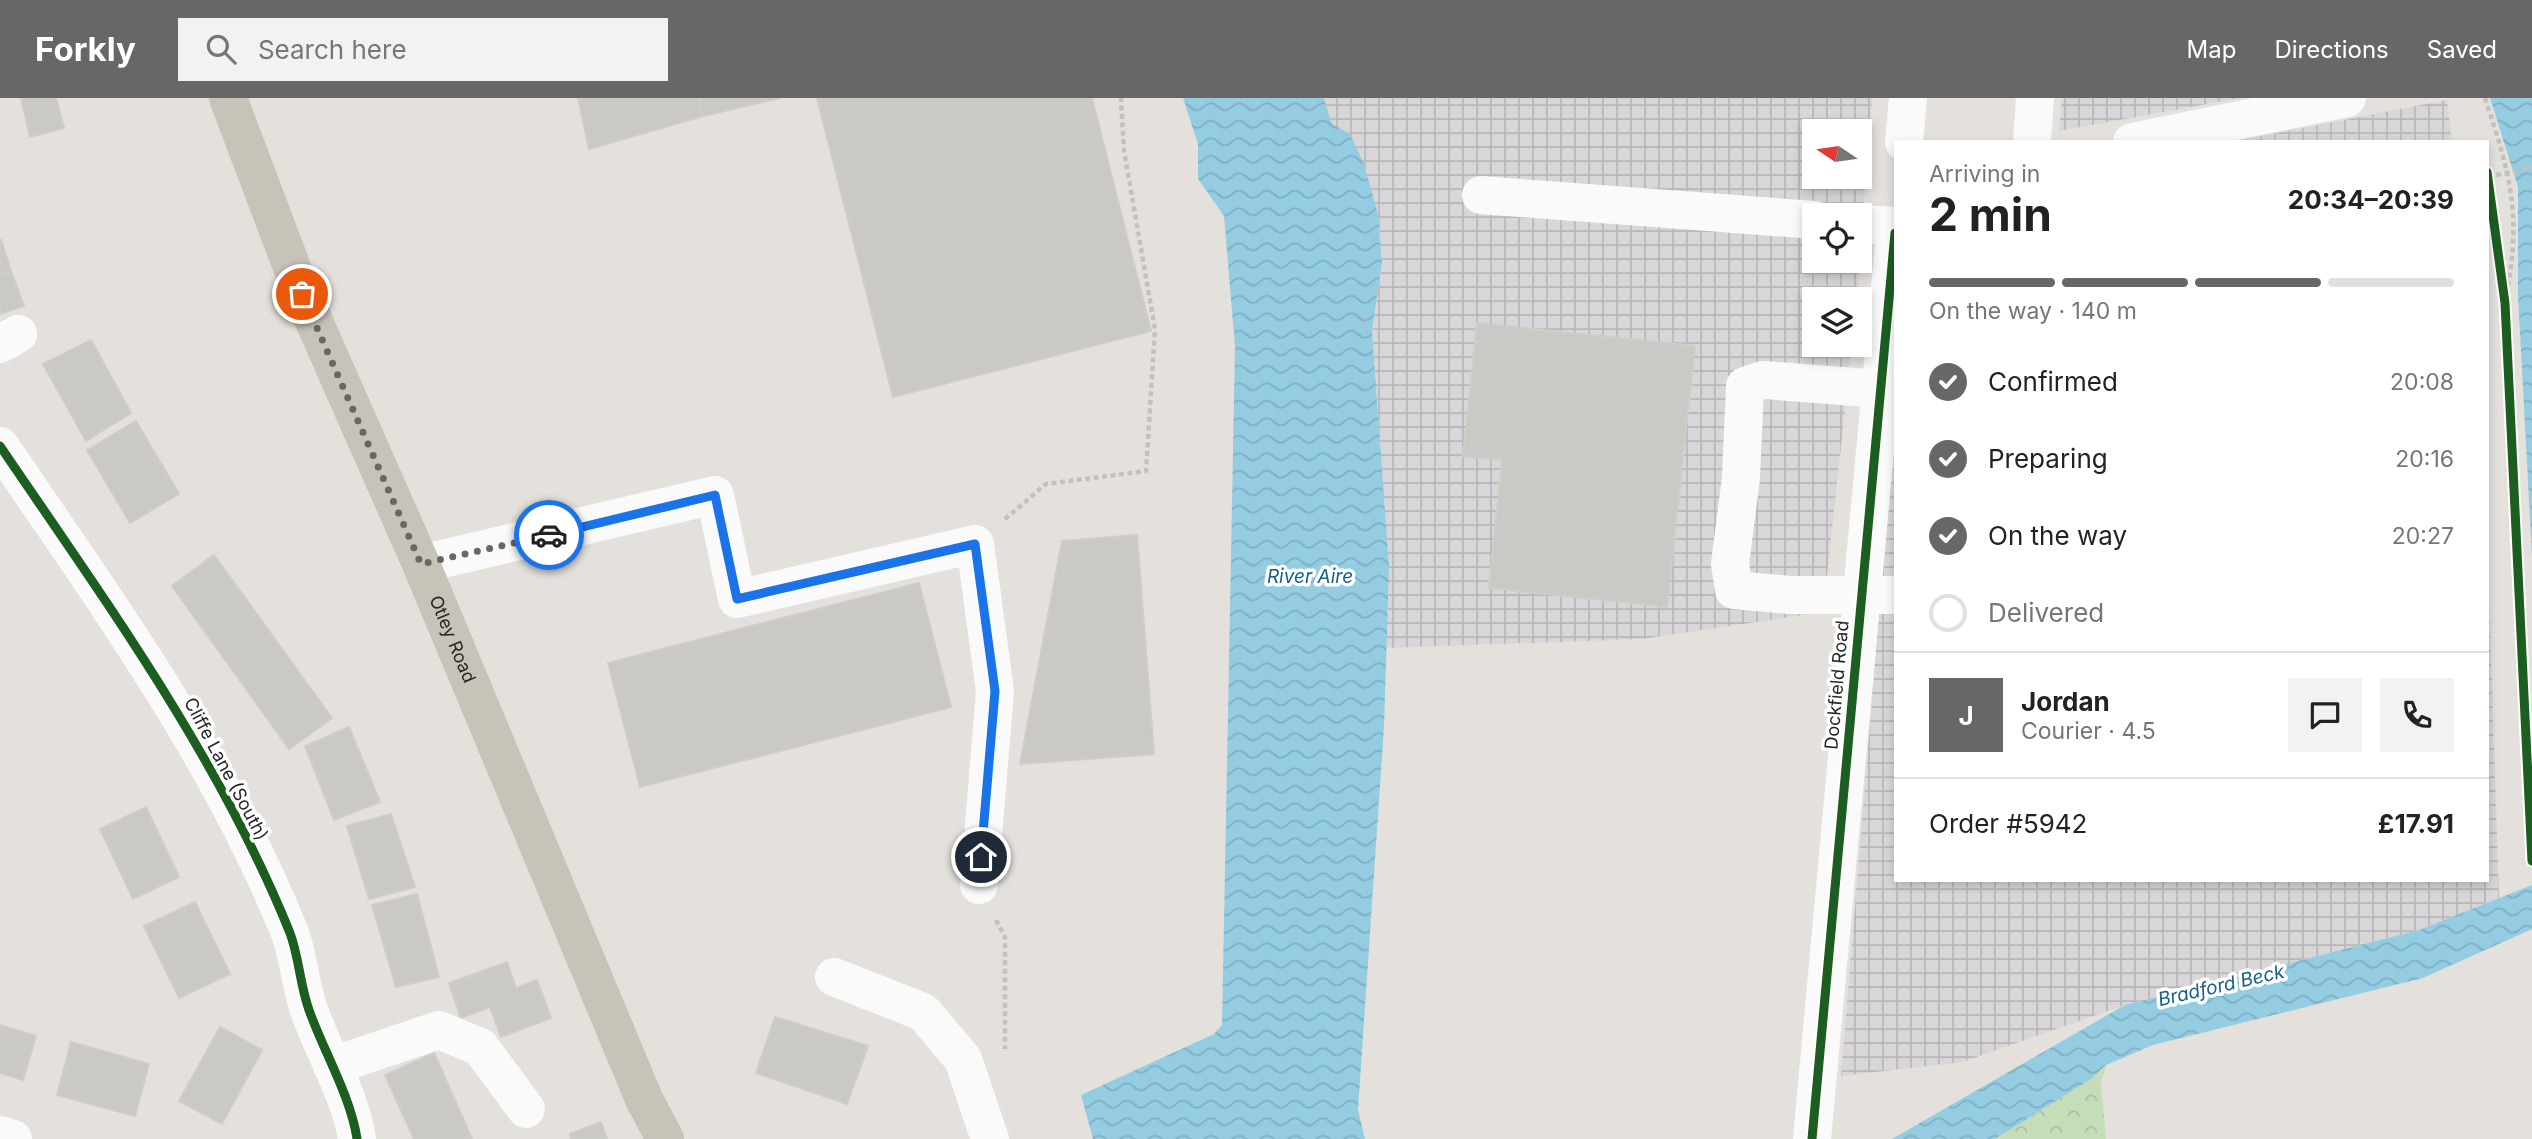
<!DOCTYPE html>
<meta charset="utf-8">
<style>
body{margin:0;font-family:Inter,sans-serif;background:#f2f2f2;color:#222;height:100vh;display:flex;flex-direction:column;font-size:26px;white-space:nowrap}
*{box-sizing:border-box;margin:0}
p{font-size:23px;color:#767676}
.icon{flex:none;width:38px;height:38px;fill:none;stroke:currentColor;stroke-width:2;stroke-linecap:round;stroke-linejoin:round}
.map{position:relative;flex:1;overflow:hidden}
.drawer{position:absolute;left:1894px;top:42px;width:595px;height:742px;display:flex;flex-direction:column;background:#fff;border-radius:0px;box-shadow:0 4px 10px #0003}
.drawer>*{flex:none}
.needle{width:46px;rotate:283deg}
.fabs{position:absolute;left:1802px;top:21px;display:grid;gap:14px}
.fabs a{display:grid;place-items:center;width:70px;height:70px;border-radius:0px;background:#fff;box-shadow:0 4px 10px #0003;font-size:35px}
.pin{position:absolute;display:grid;place-items:center;width:60px;height:60px;color:#fff;margin:-30px;border:4px solid #fff;border-radius:50%;box-shadow:0 2px 7px #0007}
.courier{position:absolute;display:grid;place-items:center;width:70px;height:70px;margin:-35px;border:5px solid #1a73e8;border-radius:50%;background:#fff;color:#222;box-shadow:0 2px 9px #0007}
.summary em{font-style:normal;font-weight:700}
.summary div{display:flex;flex-direction:column-reverse}
.summary{display:flex;align-items:center;justify-content:space-between;height:119px;padding:0 35px}
h1{font-size:46px;font-weight:700;line-height:52px}
.bar{display:grid;grid-template-columns:repeat(4,1fr);gap:10px 7px;align-content:center;height:84px;padding:0 35px}
.bar i{height:9px;border-radius:5px;background:#e0e0e0}
.bar .current{background:#686766}
.bar p{grid-column:span 4}
.line{display:flex;align-items:center;gap:18px;padding:0 35px;border-top:2px solid #e0e0e0}
.line div{flex:1}
.round{display:grid;place-items:center;flex:none;width:74px;height:74px;border-radius:0px;background:#f2f2f2}
ol{padding:0 35px;list-style:none}
li{display:flex;align-items:center;gap:21px;height:77px}
li p{margin-inline-start:auto}
li .icon{padding:7px;border-radius:50%;background:#686766;color:#fff;stroke-width:4}
li:last-child{color:#767676}
li i{width:38px;height:38px;border:4px solid #e0e0e0;border-radius:50%}
header{display:flex;align-items:center;gap:42px;box-sizing:border-box;height:98px;padding:0 35px;background:#686766;color:#fff}
header strong{font-size:33px}
nav{display:flex;gap:38px;margin-inline-start:auto;font-size:24px}
.search{width:490px;height:63px;background:#f2f2f2;display:flex;align-items:center;gap:18px;box-sizing:border-box;padding:0 24px;border-radius:0px;color:#767676;font-size:26px}
.map>svg:first-child{display:block}
.industrial{fill:url(#industrial-grid);fill-rule:evenodd}
.forest{fill:url(#forest-crowns)}
.water{fill:url(#water-waves)}
.building{fill:#cbc9c6;stroke:#cfcdc8;stroke-width:2}
.lines{fill:none;stroke-linecap:round;stroke-linejoin:round}
.path{stroke:#c2c1c0;stroke-width:4.5;stroke-dasharray:5 3.5;stroke-linecap:butt}
.minor{stroke:#fbfafa;stroke-width:38}
.major{stroke:#c7c3b9;stroke-width:38}
.cycleway-casing{stroke:#fff;stroke-width:13}
.cycleway{stroke:#1b5e20;stroke-width:9}
.done{stroke:#686766;stroke-width:7;stroke-dasharray:0 12.6}
.route{stroke:#1a73e8;stroke-width:9}
.labels{text-anchor:middle;stroke-width:7;stroke-linejoin:round;paint-order:stroke}
.street-label{font-size:18px;fill:#262626;stroke:#fff}
.water-label{font-size:19px;font-style:italic;fill:#175f8a;stroke:#fff}
</style>
<header>
<strong>Forkly</strong>
<div class="search"><svg class="icon" aria-label="search" viewBox="0 0 24 24"><circle cx="10" cy="10" r="6"/><path d="M15 15l6 6"/></svg>Search here</div>
<nav><a>Map</a><a>Directions</a><a>Saved</a></nav>
</header>
<div class="map">
<svg width="2532" height="1041" viewBox="0 0 2532 1041">
<defs>
<pattern id="industrial-grid" width="8" height="8" patternUnits="userSpaceOnUse" patternTransform="scale(1.75)"><rect width="8" height="8" fill="#d8d6d8"/><path d="M0 4h8M4 0v8" fill="none" stroke="#b9b8b9"/></pattern>
<pattern id="forest-crowns" width="20" height="18" patternUnits="userSpaceOnUse" patternTransform="scale(1.75)"><rect width="20" height="18" fill="#c6deb7"/><path d="M2 6a3 3 0 1 1 6 0M12 15a3 3 0 1 1 6 0" fill="none" stroke="#aabe9d"/></pattern>
<pattern id="water-waves" width="16" height="10" patternUnits="userSpaceOnUse" patternTransform="scale(1.75)"><rect width="16" height="10" fill="#94cce2"/><path d="M0 5q4-4 8 0t8 0" fill="none" stroke="#7fafc2"/></pattern>
</defs>
<rect width="100%" height="100%" fill="#e4e1dc"/>
<!-- industrial -->
<g class="industrial">
<path d="M1324,0H1872L1860,157V117H1815V163H1860L1857,201H1815V247H1852L1823,514L1642,541L1386,550L1389,468L1372,233L1382,165L1378,116L1364,66L1350,36L1332,27ZM1815,33H1860V79H1815Z"/>
<path d="M2062,0H2240L2059,33Z"/>
<path d="M2447,2L2452,44H2230Z"/>
<path d="M1895,322V782H2487V439L2499,800L2419,832L2125,907L1962,964L1841,978Z"/>
</g>
<!-- forest -->
<path class="forest" d="M2106,967L2101,986L2106,1041H1995L2091,981Z"/>
<!-- water -->
<g class="water">
<path d="M1183,0H1324L1332,26L1350,36L1364,66L1378,116L1382,165L1372,233L1389,468L1384,629L1358,1012L1365,1041H1093L1081,997L1214,936L1222,927L1235,249L1224,118L1198,81V46Z"/>
<path d="M2490,0H2532V458L2518,197V89Z"/>
<path d="M2532,787V831L2423,880L2153,947L2106,967L2091,981L1995,1041H1892L2125,907L2419,832Z"/>
</g>
<!-- building -->
<g class="building">
<path d="M21,0H56L64,30L30,39Z"/>
<path d="M578,0H699L703,18L589,51Z"/>
<path d="M699,0H780L703,18Z"/>
<path d="M817,0H1092L1151,233L893,299Z"/>
<path d="M1,142L11,173L0,178V143Z"/>
<path d="M11,173L24,208L0,216V178Z"/>
<path d="M1477,225L1695,248L1667,509L1489,490L1502,362L1463,358Z"/>
<path d="M91,242L131,315L86,343L43,266Z"/>
<path d="M136,323L179,396L130,425L87,352Z"/>
<path d="M1137,437L1154,656L1020,666L1062,443Z"/>
<path d="M214,457L332,620L289,651L172,488Z"/>
<path d="M919,485L951,609L640,689L608,565Z"/>
<path d="M349,629L380,704L334,722L305,648Z"/>
<path d="M146,709L179,779L133,801L100,731Z"/>
<path d="M391,716L415,789L369,801L347,728Z"/>
<path d="M417,796L439,879L396,889L372,807Z"/>
<path d="M195,804L230,876L179,900L144,828Z"/>
<path d="M507,864L516,890L537,882L551,920L501,939L490,909L461,920L449,885Z"/>
<path d="M775,919L868,948L847,1006L756,975Z"/>
<path d="M0,927L36,938L23,982L0,975Z"/>
<path d="M220,929L262,952L222,1026L179,1003Z"/>
<path d="M71,944L149,966L135,1018L57,997Z"/>
<path d="M434,955L472,1041H414L385,977Z"/>
<path d="M601,1024L607,1041H571L570,1036Z"/>
</g>
<g class="lines">
<!-- path -->
<g class="path">
<path d="M2485,0C2512,82 2522,118 2505,205"/>
<path d="M2488,79L2532,69"/>
<path d="M1005,421L1046,386L1146,373L1155,231L1124,53L1121,0"/>
<path d="M996,822L1005,839V951"/>
</g>
<!-- minor -->
<g class="minor">
<path d="M1904,44L1908,0"/>
<path d="M2032,44L2035,0"/>
<path d="M2132,44L2347,0"/>
<path d="M1481,97L1815,122"/>
<path d="M1860,126L1895,128"/>
<path d="M0,246L18,236"/>
<path d="M1881,291L1763,282L1745,288L1741,380L1730,466L1734,492L1790,497H1895"/>
<path d="M0,348C106,504 219,659 290,835C299,859 300,887 309,912C323,952 351,999 357,1041"/>
<path d="M421,466L715,397L737,501L975,446L995,593L979,787"/>
<path d="M834,879L923,914L963,961L990,1041"/>
<path d="M332,968L439,932L480,949L526,1011"/>
<path d="M0,1037L13,1041"/>
<path d="M1812,1041L1895,135"/>
</g>
<!-- major -->
<path class="major" id="s1" d="M228,0L302,196L421,466L644,1001L665,1041"/>
<defs>
<g id="cycleway">
<path d="M2487,74L2505,205L2532,763"/>
<path d="M0,348C106,504 219,659 290,835C299,859 300,887 309,912C323,952 351,999 357,1041"/>
<path d="M1812,1041L1895,135"/>
</g>
</defs>
<!-- cycleway casing -->
<use href="#cycleway" class="cycleway-casing"/>
<!-- cycleway -->
<use href="#cycleway" class="cycleway"/>
</g>
<g class="lines">
<!-- done -->
<path class="done" d="M302,196L421,466L549,437"/>
<!-- route -->
<path class="route" d="M549,437L715,397L737,501L975,446L995,593L981,759"/>
</g>
<g class="labels">
<!-- street labels -->
<g class="street-label">
<text dy="6" stroke="none"><textPath href="#s1" startOffset="586">Otley Road</textPath></text>
<text transform="translate(1837 587) rotate(-85)" y="6">Dockfield Road</text>
<text transform="translate(226 671) rotate(62)" y="6">Cliffe Lane (South)</text>
</g>
<!-- water labels -->
<g class="water-label">
<text x="1310" y="485">River Aire</text>
<text transform="translate(2221 887) rotate(-13)" y="7">Bradford Beck</text>
</g>
</g>
</svg>
<div class="fabs">
<a><svg class="needle" viewBox="-14 -14 28 28"><path d="M0-13l5 13h-10z" fill="#e53935"/><path d="M0 13l5-13h-10z" fill="#767676"/></svg></a>
<a><svg class="icon" aria-label="locate" viewBox="0 0 24 24"><circle cx="12" cy="12" r="6"/><path d="M12 2v4M12 18v4M2 12h4M18 12h4"/></svg></a>
<a><svg class="icon" aria-label="layers" viewBox="0 0 24 24"><path d="M12 4l9 5-9 5-9-5zM3 14l9 5 9-5"/></svg></a>
</div>
<div class="pin" style="left:302px;top:196px;background:#ea580c"><svg class="icon" aria-label="bag" viewBox="0 0 24 24"><path d="M5 8h14l-1 12H6zM9 8a3 3 0 0 1 6 0"/></svg></div>
<div class="pin" style="left:981px;top:759px;background:#1f2937"><svg class="icon" aria-label="home" viewBox="0 0 24 24"><path d="M3 11l9-7 9 7M6 9v11h12V9"/></svg></div>
<div class="courier" style="left:549px;top:437px"><svg class="icon" aria-label="car" viewBox="0 0 24 24"><path d="M5 17H2v-5l4-1 3-4h7l3 4 3 1v5h-3M9 17h6M6 11h13"/><circle cx="7" cy="17" r="2"/><circle cx="17" cy="17" r="2"/></svg></div>
<section class="drawer">
<div class="summary"><div><h1>2 min</h1><p>Arriving in</p></div><em>20:34–20:39</em></div>
<div class="bar"><i class="current"></i><i class="current"></i><i class="current"></i><i></i><p>On the way · 140 m</p></div>
<ol>
<li><svg class="icon" aria-label="check" viewBox="0 0 24 24"><path d="M5 12l5 5 9-10"/></svg>Confirmed<p>20:08</p></li>
<li><svg class="icon" aria-label="check" viewBox="0 0 24 24"><path d="M5 12l5 5 9-10"/></svg>Preparing<p>20:16</p></li>
<li><svg class="icon" aria-label="check" viewBox="0 0 24 24"><path d="M5 12l5 5 9-10"/></svg>On the way<p>20:27</p></li>
<li><i></i>Delivered</li>
</ol>
<div class="line" style="height:126px"><b class="round" style="background:#686766;color:#fff">J</b><div><b>Jordan</b><p>Courier · 4.5</p></div><a class="round"><svg class="icon" aria-label="chat" viewBox="0 0 24 24"><path d="M4 5h16v11H9l-5 4z"/></svg></a><a class="round"><svg class="icon" aria-label="phone" viewBox="0 0 24 24"><path d="M5 4h4l2 5-3 2q2 4 5 5l2-3 5 2v4C11 20 4 13 5 4z"/></svg></a></div>
<div class="line" style="height:91px"><div>Order #5942</div><b>£17.91</b></div>
</section>
</div>
